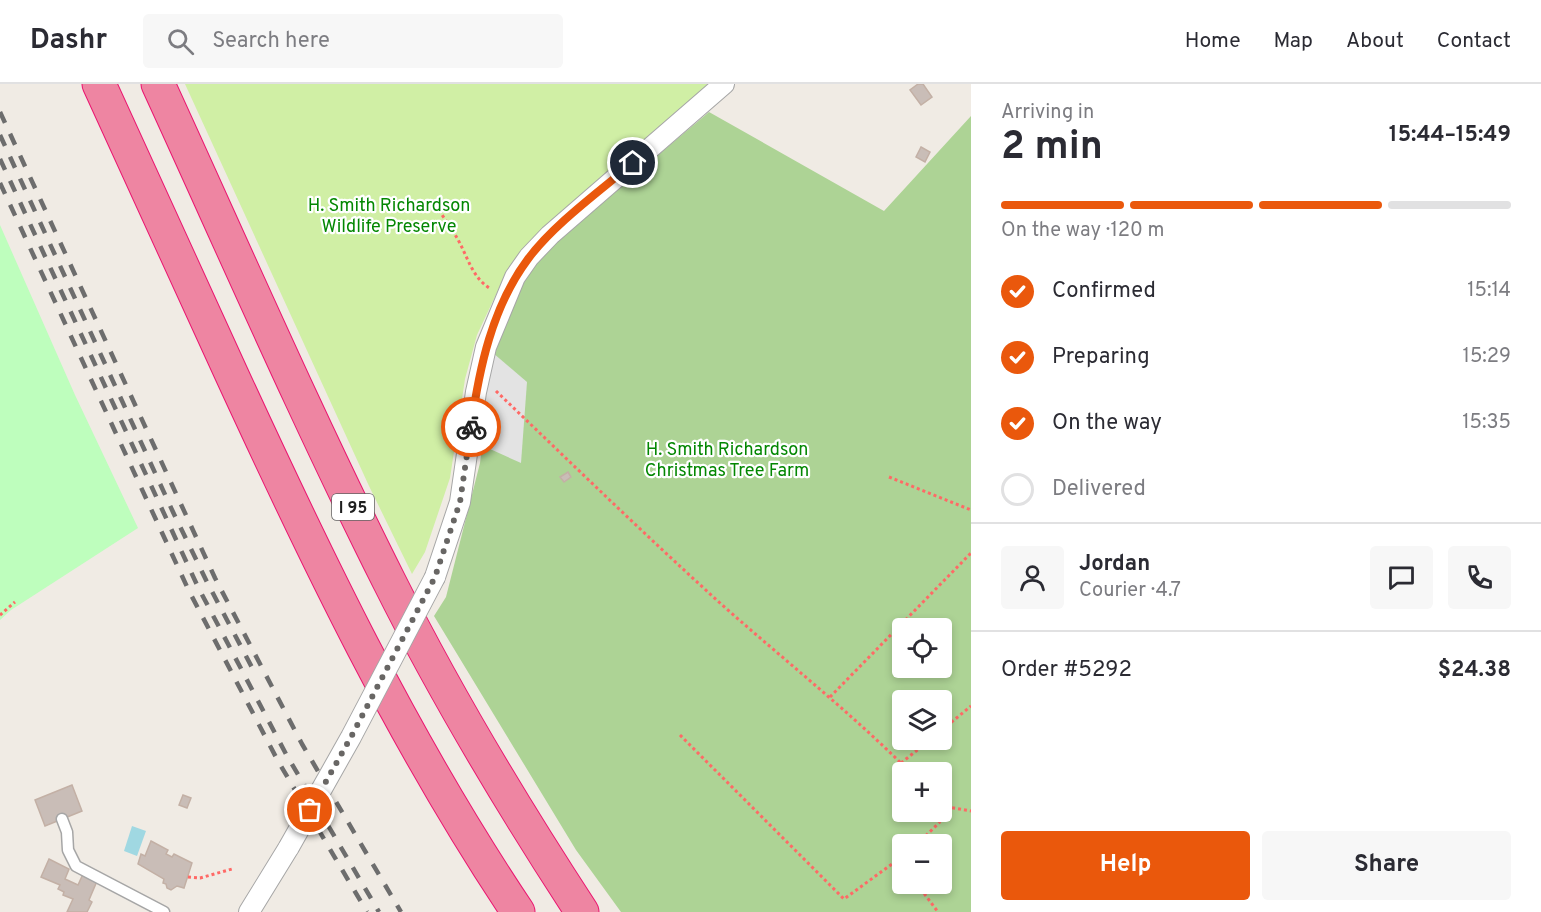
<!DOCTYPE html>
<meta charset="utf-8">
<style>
body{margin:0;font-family:Overpass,sans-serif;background:#f7f7f7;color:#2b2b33;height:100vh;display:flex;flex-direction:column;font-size:22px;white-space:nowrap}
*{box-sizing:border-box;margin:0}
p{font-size:20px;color:#7c7c81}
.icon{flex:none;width:33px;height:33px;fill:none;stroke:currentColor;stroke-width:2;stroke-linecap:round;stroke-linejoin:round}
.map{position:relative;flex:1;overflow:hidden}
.side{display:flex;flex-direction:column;background:#fff;width:570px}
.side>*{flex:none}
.buttons{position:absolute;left:892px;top:534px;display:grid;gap:12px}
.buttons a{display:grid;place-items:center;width:60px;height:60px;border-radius:6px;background:#fff;box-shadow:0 3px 9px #0003;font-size:30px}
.pin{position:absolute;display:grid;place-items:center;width:51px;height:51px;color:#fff;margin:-26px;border:3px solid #fff;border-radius:50%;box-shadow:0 2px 6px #0007}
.courier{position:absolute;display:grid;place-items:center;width:60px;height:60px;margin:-30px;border:4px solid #ea580c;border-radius:50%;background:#fff;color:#222;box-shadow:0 2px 8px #0007}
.summary em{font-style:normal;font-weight:700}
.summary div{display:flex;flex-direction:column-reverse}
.summary{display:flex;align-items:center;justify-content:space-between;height:102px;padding:0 30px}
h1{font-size:39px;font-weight:700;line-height:45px}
.bar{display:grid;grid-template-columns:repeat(4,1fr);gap:9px 6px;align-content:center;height:72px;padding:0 30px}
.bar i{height:8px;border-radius:4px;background:#e1e1e2}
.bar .on{background:#ea580c}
.bar p{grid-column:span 4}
.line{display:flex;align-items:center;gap:15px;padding:0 30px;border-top:2px solid #e1e1e2}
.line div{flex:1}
.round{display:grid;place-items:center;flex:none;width:63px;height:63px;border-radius:6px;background:#f7f7f7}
ol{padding:0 30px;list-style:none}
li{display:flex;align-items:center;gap:18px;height:66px}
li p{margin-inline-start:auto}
li .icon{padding:6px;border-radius:50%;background:#ea580c;color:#fff;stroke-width:4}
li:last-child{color:#7c7c81}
li i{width:33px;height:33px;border:3px solid #e1e1e2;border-radius:50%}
.cta{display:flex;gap:12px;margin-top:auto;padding:12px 30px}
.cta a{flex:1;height:69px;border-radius:6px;background:#ea580c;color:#fff;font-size:24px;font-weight:700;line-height:69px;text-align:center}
.cta a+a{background:#f7f7f7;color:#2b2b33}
header{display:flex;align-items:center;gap:36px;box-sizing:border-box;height:84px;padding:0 30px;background:#fff;border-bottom:2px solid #e1e1e2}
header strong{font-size:28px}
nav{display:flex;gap:33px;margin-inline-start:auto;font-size:21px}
.search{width:420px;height:54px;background:#f7f7f7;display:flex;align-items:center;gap:15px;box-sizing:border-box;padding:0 21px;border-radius:6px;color:#7c7c81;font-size:22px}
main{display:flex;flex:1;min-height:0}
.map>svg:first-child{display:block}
.grass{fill:#d0efa5}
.forest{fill:#add395;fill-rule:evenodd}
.park{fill:#befebd}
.parking{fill:#e3e3e3}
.water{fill:#a0d8e2}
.building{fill:#c9bdb7;stroke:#c3b0a5;stroke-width:1.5}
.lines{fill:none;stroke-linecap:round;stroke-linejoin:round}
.service-casing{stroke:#a6a6a6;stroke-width:13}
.minor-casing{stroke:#a6a6a6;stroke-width:22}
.motorway-casing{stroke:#ea1570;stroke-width:35}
.path{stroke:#ff6966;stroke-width:3;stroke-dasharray:3 3;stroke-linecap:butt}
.service{stroke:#fff;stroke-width:10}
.minor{stroke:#fff;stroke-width:20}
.motorway{stroke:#ee85a2;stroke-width:33}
.rail{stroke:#6d6d6d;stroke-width:4.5;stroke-dasharray:12 12;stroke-linecap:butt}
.minor-bridge-casing{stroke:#a6a6a6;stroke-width:22;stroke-linecap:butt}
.minor-bridge{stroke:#fff;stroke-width:20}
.done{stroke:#686664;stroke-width:6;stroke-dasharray:0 10.8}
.route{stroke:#ea580c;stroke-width:8}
.labels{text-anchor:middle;stroke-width:4.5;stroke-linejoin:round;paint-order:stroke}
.shield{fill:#fff;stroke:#626262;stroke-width:1.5}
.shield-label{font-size:16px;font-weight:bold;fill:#1f1f1f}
.park-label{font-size:18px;fill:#038702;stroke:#fff}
</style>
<header>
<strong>Dashr</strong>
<div class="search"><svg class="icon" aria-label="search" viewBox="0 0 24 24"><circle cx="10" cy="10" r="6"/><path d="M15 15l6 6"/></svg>Search here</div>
<nav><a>Home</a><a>Map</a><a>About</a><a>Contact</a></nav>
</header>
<main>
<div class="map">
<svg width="971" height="828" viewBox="0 0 971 828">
<rect width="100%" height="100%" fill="#f0ebe4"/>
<!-- grass -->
<path class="grass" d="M185,0H712L564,126L506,189L477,251L465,295L450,394L425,468L412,490L369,402Z"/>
<!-- forest -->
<path class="forest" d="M709,28L884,127L971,32V828H621L576,766L434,532L446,513L480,379L493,275L502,243L525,195L541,170ZM903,544H942V584H903ZM903,616H942V656H903ZM903,688H942V728H903ZM903,760H942V800H903Z"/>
<!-- park -->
<path class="park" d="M0,141L75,311L138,444L11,526L0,536Z"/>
<!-- parking -->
<path class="parking" d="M486,263L527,298L521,379L470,356Z"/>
<!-- water -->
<path class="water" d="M132,742L146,747L137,772L124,767Z"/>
<!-- building -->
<g class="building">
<path d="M918,0H923L932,13L921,21L910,6Z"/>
<path d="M921,63L930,68L925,78L916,73Z"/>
<path d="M568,388L571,393L564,398L560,393Z"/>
<path d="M72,701L82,727L45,742L35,716Z"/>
<path d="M183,711L191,714L187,724L179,721Z"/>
<path d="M151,757L168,766L166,770L172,773L174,770L192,779L184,804L177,802L171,806L167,804L166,800L163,799L164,795L138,780L141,770L145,772Z"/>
<path d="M49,775L69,785L65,795L78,801L83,790L97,797L89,816L92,818L87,828H67L73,815L63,811L64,808L58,805L60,801L41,793Z"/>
</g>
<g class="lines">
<defs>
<path id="service" d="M62,735L67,748L68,766L76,782L164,828"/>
<g id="minor">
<path d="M435,493L460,418L476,308L486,263L515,193L529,173L550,151L724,0"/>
<path d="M249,828L289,763"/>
</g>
<g id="motorway">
<path d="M99,0C143,96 187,192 231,289C316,474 404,658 518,828"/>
<path d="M158,0C234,166 307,334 389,497C446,611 512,721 582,828"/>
</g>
</defs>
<!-- service casing -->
<use href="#service" class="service-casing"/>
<!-- minor casing -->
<use href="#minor" class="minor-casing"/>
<!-- motorway casing -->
<use href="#motorway" class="motorway-casing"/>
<!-- path -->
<g class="path">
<path d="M439,126C445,136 452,145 457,154C468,173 472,194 491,205"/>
<path d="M496,307C570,378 644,450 720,519C784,576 850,628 910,688"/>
<path d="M889,393L971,426"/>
<path d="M0,531L15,518"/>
<path d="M830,613L971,469"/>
<path d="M942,646L971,622"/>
<path d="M680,651L844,815L903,772"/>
<path d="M901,679L930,656"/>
<path d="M942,718L948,723L971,727"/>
<path d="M917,760L939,739L948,723"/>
<path d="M899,775L903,781"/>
<path d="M188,793L200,794L232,785"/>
<path d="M917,800L938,828"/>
</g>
<!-- service -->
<use href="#service" class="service"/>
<!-- minor -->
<use href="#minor" class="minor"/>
<!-- motorway -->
<use href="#motorway" class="motorway"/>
<!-- rail -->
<g class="rail">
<path d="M0,28L215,494L302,660L401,828"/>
<path d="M0,51L173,428L207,498L257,593"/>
<path d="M0,75L198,503L286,670L379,828"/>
<path d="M0,99L189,507L278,677L367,828"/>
</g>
<defs>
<path id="minor-bridge" d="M289,763L351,653L435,493"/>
</defs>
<!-- minor-bridge casing -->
<use href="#minor-bridge" class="minor-bridge-casing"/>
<!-- minor-bridge -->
<use href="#minor-bridge" class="minor-bridge"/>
</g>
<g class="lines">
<!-- done -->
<path class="done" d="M310,726L351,653L435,493L460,418L471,343"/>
<!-- route -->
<path class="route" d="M471,343C479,285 492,223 528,175C554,140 600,107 633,79"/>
</g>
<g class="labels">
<!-- shield labels -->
<rect class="shield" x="332" y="410" width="42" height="26" rx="4.5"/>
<g class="shield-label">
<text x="353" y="429">I 95</text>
</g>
<!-- park labels -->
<g class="park-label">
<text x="389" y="127">H. Smith Richardson<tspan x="389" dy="21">Wildlife Preserve</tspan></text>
<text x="727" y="371">H. Smith Richardson<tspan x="727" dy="21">Christmas Tree Farm</tspan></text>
</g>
</g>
</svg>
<div class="buttons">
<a><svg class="icon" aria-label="locate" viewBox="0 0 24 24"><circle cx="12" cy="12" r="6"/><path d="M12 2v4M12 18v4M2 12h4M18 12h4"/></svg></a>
<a><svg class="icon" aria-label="layers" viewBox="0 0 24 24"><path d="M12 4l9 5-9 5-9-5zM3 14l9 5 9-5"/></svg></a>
<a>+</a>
<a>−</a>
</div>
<div class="pin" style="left:310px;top:726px;background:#ea580c"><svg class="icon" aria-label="bag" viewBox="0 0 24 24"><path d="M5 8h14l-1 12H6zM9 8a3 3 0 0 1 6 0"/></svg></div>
<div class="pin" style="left:633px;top:79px;background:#1f2937"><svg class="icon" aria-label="home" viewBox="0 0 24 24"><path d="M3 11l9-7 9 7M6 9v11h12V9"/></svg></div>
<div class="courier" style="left:471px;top:343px"><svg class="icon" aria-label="bike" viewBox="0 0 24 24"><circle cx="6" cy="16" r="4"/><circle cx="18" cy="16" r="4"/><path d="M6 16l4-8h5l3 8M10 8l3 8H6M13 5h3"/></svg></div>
</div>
<section class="side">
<div class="summary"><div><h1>2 min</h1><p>Arriving in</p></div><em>15:44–15:49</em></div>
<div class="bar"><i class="on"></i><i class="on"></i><i class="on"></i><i></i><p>On the way · 120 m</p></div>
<ol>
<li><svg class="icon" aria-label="check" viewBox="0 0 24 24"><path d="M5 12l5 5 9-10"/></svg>Confirmed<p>15:14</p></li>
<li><svg class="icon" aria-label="check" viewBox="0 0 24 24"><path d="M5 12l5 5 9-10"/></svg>Preparing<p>15:29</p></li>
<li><svg class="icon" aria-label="check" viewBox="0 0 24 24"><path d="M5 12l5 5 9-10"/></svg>On the way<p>15:35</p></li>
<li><i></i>Delivered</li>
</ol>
<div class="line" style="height:108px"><a class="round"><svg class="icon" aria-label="person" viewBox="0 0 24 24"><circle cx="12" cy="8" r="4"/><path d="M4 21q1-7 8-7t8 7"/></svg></a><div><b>Jordan</b><p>Courier · 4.7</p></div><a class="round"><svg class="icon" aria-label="chat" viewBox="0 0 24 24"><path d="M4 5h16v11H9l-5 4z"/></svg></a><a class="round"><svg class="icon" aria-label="phone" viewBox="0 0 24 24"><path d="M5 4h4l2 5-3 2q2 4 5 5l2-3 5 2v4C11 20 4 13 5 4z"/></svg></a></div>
<div class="line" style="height:78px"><div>Order #5292</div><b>$24.38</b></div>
<div class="cta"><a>Help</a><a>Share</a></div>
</section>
</main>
